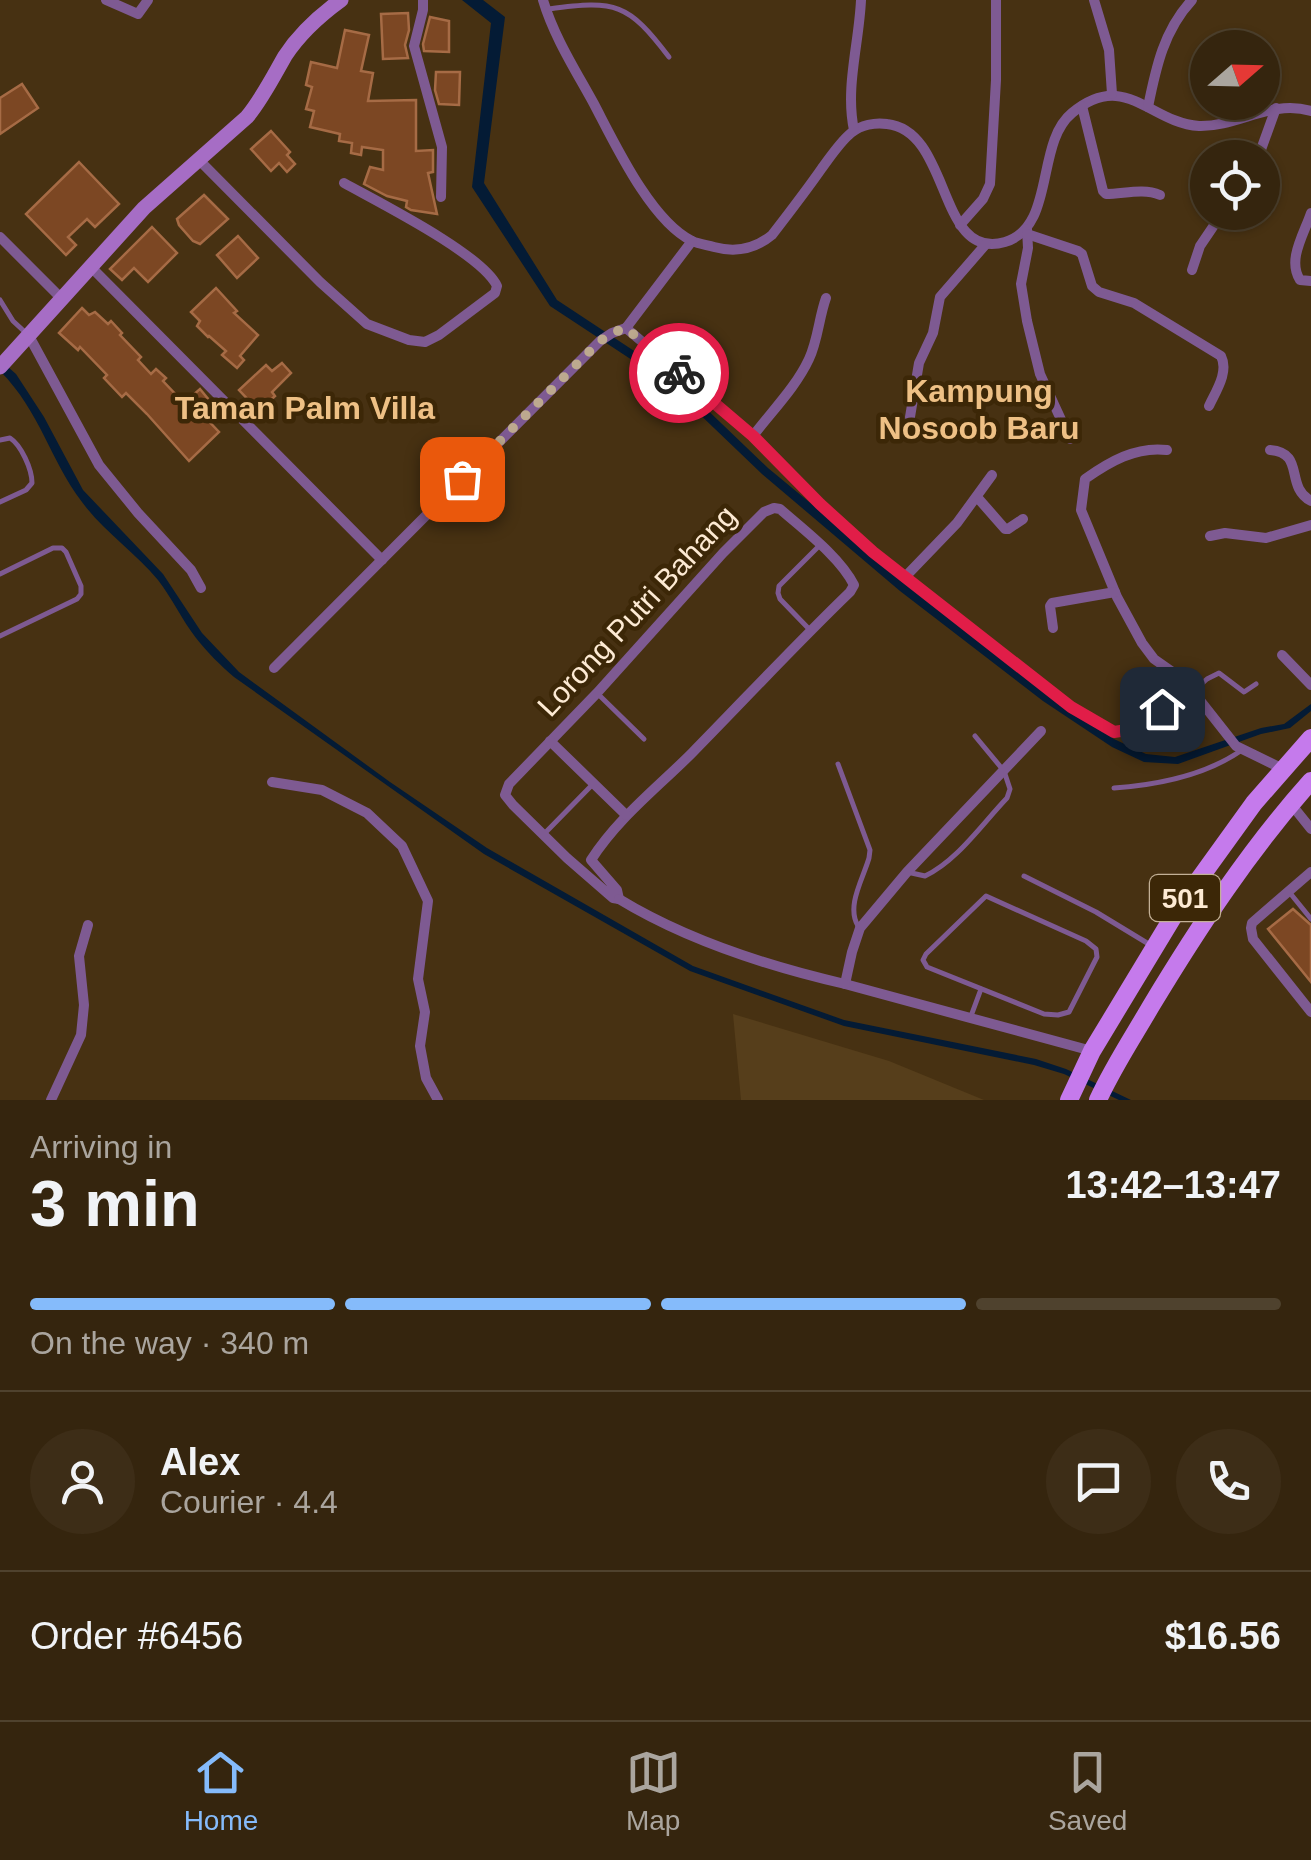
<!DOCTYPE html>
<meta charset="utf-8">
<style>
body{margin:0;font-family:Helvetica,sans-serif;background:#3d2d17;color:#f1f3f6;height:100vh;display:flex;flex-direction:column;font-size:38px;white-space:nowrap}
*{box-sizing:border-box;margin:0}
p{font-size:32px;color:#aaa59e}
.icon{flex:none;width:55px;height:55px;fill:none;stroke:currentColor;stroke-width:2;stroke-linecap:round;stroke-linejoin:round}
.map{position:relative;height:1100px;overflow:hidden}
.side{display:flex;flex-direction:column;background:#35250e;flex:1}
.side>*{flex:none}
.needle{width:65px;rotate:70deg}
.fabs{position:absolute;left:1190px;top:30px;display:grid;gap:20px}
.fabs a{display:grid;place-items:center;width:90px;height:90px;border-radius:50%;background:#35250e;box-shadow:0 2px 8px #0004,0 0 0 2px #4f422e;font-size:50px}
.pin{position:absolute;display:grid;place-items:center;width:85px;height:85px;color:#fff;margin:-42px;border-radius:20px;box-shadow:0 5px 15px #0006}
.courier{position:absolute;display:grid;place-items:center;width:100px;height:100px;margin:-50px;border:8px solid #e11d48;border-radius:50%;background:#fff;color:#222;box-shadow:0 2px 12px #0007}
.overview em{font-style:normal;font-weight:700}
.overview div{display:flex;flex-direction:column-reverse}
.overview{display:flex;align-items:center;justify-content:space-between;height:170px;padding:0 30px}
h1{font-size:65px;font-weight:700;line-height:75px}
.bar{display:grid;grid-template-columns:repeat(4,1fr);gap:15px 10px;align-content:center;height:120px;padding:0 30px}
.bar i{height:12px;border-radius:8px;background:#4f422e}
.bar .on{background:#85bbfb}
.bar p{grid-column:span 4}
.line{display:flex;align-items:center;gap:25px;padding:0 30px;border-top:2px solid #4f422e}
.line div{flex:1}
.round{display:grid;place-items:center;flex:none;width:105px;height:105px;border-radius:52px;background:#3d2d17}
.tabs{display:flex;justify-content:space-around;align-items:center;height:140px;border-top:2px solid #4f422e;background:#35250e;font-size:28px;color:#aaa59e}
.tabs a{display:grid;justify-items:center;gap:5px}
.tabs .on{color:#85bbfb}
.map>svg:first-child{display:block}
.built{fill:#563e1b}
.water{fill:#041b35}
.building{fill:#7c4723;stroke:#a66b45;stroke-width:2.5}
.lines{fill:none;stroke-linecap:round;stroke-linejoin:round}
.service{stroke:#7e5a92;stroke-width:5}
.minor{stroke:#7e5a92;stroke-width:10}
.secondary{stroke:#a66dc5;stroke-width:15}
.primary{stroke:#c57aec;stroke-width:18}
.done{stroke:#bda98f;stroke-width:10;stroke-dasharray:0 18}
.route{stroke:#e11d48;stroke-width:12}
.labels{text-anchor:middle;stroke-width:9;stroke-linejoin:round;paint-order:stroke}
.shield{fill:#3c2707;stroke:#c3b096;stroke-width:2.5}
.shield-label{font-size:28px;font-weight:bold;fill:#fdead3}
.street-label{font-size:30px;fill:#fdead3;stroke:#3c2707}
.neighbourhood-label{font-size:32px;font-weight:bold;fill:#eec085;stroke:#3c2707}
</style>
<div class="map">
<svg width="1311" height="1100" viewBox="0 0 1311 1100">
<rect width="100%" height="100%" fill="#473112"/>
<!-- built -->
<path class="built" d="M733,1014L889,1061L984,1100H741Z"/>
<!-- water -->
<g class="water">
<path d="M462,0H483L505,17L484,183L557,300L672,376L768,468L907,583L1070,709L1114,739L1146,754L1175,757L1261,728L1284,724L1311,704V711L1290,728L1261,734L1178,764L1144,762L1112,747L1043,701L900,591L762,474L667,383L550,306L472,187L491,23Z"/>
<path d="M0,360L16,374L44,417L83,490L163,574L202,633L239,672L390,782L487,848L693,966L844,1020L1036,1059L1066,1069L1131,1100H1119L1064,1074L1034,1065L844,1026L690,971L484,854L234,677C220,665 208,653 196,638C182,620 172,598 158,580C135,552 103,531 82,502C50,460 40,411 0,371Z"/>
</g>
<!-- building -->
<g class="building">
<path d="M408,13L409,30L405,45L408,58L383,59L381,14Z"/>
<path d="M430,17L449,21V52L424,51L423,44Z"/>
<path d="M345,30L369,35L361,71L373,73L368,101L416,100V151L433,150V172L428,173L437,214L411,210L406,207L407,201L387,196L364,184L370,167L383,170V150L362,147L361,155L351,153L352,143L339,141L340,134L310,127L314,111L306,109L312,87L306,85L311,62L337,68Z"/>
<path d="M436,72H460L459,105L439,104L435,90Z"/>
<path d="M22,84L38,108L0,134V98Z"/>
<path d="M271,131L290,152L287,155L295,164L287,172L279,163L271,171L251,149Z"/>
<path d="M79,162L119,204L95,227L87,219L68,237L76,245L66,255L26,214Z"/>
<path d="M204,195L228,219L200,244L193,241L179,225L177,219Z"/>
<path d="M152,227L177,253L148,282L134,268L122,280L110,269Z"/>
<path d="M238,236L258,258L237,278L217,255Z"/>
<path d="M216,288L237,311L234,313L258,335L240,356L244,360L237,368L222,355L226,351L209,336L208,337L197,326L200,321L191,312Z"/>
<path d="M82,308L89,315L95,312L108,324L111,321L122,333L120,335L141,357L138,360L151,374L156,369L166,378L163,381L184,403L200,389L209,400L199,411L219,432L189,461L147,414L126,393L122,397L104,378L107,375L80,347L78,350L59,333Z"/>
<path d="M282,363L291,373L272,392L275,396L259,411L239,390L266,365L272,371Z"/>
<path d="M1293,909L1311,925V982L1268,929Z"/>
</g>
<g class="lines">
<!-- service -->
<g class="service">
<path d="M549,9C616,0 628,3 669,57"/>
<path d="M0,300L13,321L26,333"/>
<path d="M0,440L10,438C21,445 32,469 32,483L26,490L0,502"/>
<path d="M0,574L53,548H62L66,552L81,586V594L77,599L0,636"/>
<path d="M810,630L780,599L778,593L779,586L820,545"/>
<path d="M1195,690L1207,679L1219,673L1244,692L1256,684"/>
<path d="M599,695L644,739"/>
<path d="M838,764L870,850L869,858C863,879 846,906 858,926"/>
<path d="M1114,788C1157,785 1206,775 1242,750"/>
<path d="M545,833L593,784"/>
<path d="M907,872L925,876C957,861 982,824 1007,798L1010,789L1004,771L975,736"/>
<path d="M1024,876L1096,912L1152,946"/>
<path d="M1290,893L1311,919"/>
<path d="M986,896L1086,941L1096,949L1097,957L1069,1012L1058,1015L1044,1014L927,967L923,960L926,954Z"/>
<path d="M971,1016L981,989"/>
</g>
<!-- minor -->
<g class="minor">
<path d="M106,0L138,14L148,0"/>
<path d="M423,0V10L414,46L442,147L441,197"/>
<path d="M543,0C554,37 576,71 594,104C615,144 651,221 692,241C699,244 707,245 714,247C736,253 755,249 772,235C789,213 806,191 822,168C831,156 840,142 851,133C861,125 875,122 887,124C952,131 937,262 1005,242C1056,227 1035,143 1072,113C1125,69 1150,123 1199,126C1238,127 1271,99 1311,111"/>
<path d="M1094,0L1109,50L1112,94"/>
<path d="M1082,106L1103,191L1106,194C1124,194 1143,188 1160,195"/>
<path d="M1148,107C1156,67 1164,30 1192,0"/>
<path d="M854,130C845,88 859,44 861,0"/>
<path d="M1258,158L1276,108"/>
<path d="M198,159L320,282L367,324L409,340L425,342L439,335L495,293L497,286C482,254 378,202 344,183"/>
<path d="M1311,213C1304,234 1287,260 1300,280L1311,281"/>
<path d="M960,225L983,199L990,184L996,80V0"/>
<path d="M1027,229L1028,248L1021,284L1027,321L1040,374L1070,439"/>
<path d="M1027,234L1078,251L1082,254L1092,286L1099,292L1134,303L1221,356C1229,372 1216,391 1209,406"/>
<path d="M0,237L61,298"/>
<path d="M90,266L382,560"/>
<path d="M1192,270L1200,246L1223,212"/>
<path d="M626,328L753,436L820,504L873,552L1071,707L1114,732L1127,729L1193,693"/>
<path d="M626,328L692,241"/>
<path d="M29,336L99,465L138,513L191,570L201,588"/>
<path d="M910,417L919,363L933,333L940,297L986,244"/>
<path d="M753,436C772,411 796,387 809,359C818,340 819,317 826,298"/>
<path d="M1167,450C1136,446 1109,462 1085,479L1081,510L1117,597L1142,643L1154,659L1184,680L1236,746L1283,769"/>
<path d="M1270,450C1306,453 1284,486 1311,501"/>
<path d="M977,497L1005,529H1008L1023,519"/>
<path d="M774,508L780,509C804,530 840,557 854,585L850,592C796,644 745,699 692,753C657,788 618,818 591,860L617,890L619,899L613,898L567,858L513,805L505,795L509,784L597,693L723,553L764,512Z"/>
<path d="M1210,536L1225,533L1266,538L1311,525"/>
<path d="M906,576L957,523L992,475"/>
<path d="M1053,628L1050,606L1052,603L1115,592"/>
<path d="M1282,655L1311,685"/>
<path d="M274,668L600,341L612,333L626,328"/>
<path d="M1041,731L907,872L860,928L852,952L845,984L1092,1051"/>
<path d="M550,741L626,815"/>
<path d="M272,782L322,790L367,813L402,846L428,901L418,979L425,1012L420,1046L426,1078L438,1100"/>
<path d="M1291,804L1311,829"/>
<path d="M1311,872L1252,923L1251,928L1253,939L1311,1012"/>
<path d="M619,899C688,941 767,966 845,984"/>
<path d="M51,1100L81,1035L84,1005L79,956L88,925"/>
</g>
<!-- secondary -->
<path class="secondary" d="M0,367L144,208L247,117C262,99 273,77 285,56C300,33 319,16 341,0"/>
<!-- primary -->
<g class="primary">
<path d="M1069,1100L1092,1051L1179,907L1254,803L1311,738"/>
<path d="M1098,1100C1113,1067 1133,1037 1151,1006C1198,928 1250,849 1311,781"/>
</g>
</g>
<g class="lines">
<!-- done -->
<path class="done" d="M462,479L600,341L612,333L626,328L679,373"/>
<!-- route -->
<path class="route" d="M679,373L753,436L820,504L873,552L1071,707L1114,732L1127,730L1162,709"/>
</g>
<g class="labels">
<!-- shield labels -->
<rect class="shield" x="1150" y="875" width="70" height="46" rx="8"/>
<g class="shield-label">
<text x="1185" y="908">501</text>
</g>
<!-- street labels -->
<g class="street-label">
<text transform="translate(637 611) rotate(-47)" y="10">Lorong Putri Bahang</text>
</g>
<!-- neighbourhood labels -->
<g class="neighbourhood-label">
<text x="979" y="402">Kampung<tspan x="979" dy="37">Nosoob Baru</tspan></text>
<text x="305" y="419">Taman Palm Villa</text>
</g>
</g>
</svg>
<div class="fabs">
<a><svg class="needle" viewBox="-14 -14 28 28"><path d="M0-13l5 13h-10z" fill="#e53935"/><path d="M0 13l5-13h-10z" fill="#aaa59e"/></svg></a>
<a><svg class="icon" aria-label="locate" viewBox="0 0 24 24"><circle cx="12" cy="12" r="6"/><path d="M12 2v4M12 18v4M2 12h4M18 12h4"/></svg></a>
</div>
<div class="pin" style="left:462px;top:479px;background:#ea580c"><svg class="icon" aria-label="bag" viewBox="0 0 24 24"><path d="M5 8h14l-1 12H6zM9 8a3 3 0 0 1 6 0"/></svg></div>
<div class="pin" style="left:1162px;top:709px;background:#1f2937"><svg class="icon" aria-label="home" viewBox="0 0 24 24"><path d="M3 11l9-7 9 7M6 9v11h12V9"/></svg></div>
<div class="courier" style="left:679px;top:373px"><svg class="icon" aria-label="bike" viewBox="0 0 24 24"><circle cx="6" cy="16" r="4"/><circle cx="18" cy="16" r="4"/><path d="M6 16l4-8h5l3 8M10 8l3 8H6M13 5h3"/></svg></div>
</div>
<section class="side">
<div class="overview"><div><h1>3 min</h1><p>Arriving in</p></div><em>13:42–13:47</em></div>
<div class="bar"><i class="on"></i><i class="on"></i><i class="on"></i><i></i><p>On the way · 340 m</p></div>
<div class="line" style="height:180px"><a class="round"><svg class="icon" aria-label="person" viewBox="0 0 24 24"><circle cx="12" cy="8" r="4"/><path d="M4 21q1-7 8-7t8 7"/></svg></a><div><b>Alex</b><p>Courier · 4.4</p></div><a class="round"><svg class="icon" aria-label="chat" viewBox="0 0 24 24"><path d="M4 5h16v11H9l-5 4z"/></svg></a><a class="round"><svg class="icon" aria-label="phone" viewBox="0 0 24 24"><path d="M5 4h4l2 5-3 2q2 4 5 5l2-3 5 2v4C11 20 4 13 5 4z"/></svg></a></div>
<div class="line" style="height:130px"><div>Order #6456</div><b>$16.56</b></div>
</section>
<nav class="tabs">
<a class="on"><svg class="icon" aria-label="home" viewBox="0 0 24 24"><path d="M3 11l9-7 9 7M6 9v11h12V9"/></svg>Home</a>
<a><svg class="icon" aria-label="map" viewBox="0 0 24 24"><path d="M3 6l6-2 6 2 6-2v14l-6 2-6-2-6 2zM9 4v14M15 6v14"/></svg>Map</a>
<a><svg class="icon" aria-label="saved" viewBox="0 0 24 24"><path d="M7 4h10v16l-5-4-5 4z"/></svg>Saved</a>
</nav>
